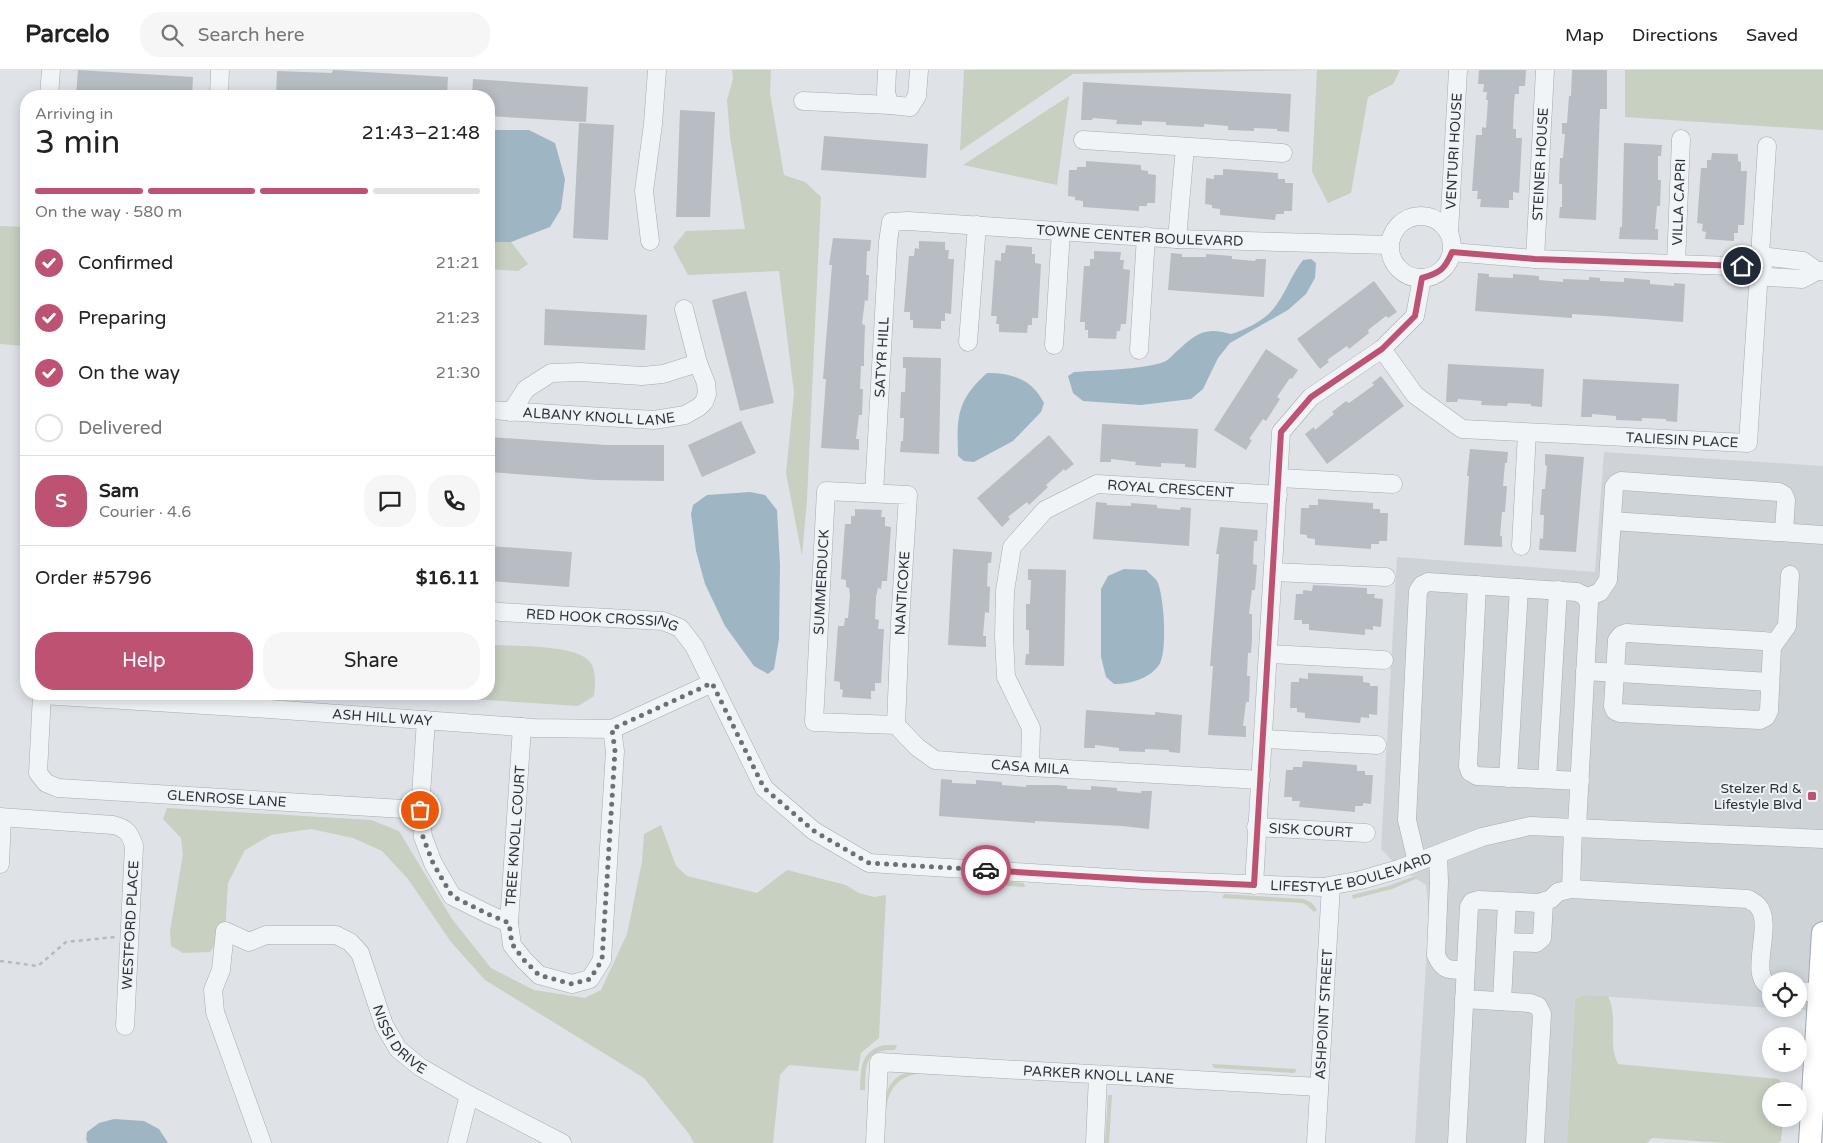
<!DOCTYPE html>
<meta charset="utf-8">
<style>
body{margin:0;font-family:"Varela Round",sans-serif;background:#f6f6f6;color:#222;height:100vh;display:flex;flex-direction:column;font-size:19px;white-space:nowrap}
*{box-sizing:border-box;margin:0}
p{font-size:16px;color:#767676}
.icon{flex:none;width:28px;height:28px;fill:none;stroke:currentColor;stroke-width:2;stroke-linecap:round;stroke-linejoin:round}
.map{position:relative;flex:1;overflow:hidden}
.panel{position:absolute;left:20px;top:20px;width:475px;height:610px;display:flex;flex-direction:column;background:#fff;border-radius:20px;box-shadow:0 2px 12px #0003}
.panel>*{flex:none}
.controls{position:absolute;left:1762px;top:902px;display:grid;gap:10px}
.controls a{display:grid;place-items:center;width:45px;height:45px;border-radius:50%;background:#fff;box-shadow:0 2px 12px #0003;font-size:25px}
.pin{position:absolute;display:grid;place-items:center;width:42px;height:42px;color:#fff;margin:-21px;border:2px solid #fff;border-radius:50%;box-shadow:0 1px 5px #0007}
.courier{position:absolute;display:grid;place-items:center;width:50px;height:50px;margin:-25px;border:4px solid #be5273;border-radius:50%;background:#fff;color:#222;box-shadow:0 1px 6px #0007}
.head em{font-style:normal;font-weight:600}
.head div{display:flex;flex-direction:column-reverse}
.head{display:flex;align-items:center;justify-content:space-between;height:85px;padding:0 15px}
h1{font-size:32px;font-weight:600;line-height:38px}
.bar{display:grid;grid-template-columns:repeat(4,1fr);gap:8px 5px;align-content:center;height:60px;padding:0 15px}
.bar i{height:6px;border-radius:4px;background:#e0e0e0}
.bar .on{background:#be5273}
.bar p{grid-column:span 4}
.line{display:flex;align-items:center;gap:12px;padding:0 15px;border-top:1px solid #e0e0e0}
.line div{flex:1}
.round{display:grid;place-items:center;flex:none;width:52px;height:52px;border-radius:20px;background:#f6f6f6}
ol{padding:0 15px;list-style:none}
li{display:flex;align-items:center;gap:15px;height:55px}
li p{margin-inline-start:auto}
li .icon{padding:5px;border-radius:50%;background:#be5273;color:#fff;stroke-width:4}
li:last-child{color:#767676}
li i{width:28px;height:28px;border:2px solid #e0e0e0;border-radius:50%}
.primary-button{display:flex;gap:10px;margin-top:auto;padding:10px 15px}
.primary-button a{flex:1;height:58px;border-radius:20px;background:#be5273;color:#fff;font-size:20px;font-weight:600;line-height:58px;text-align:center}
.primary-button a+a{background:#f6f6f6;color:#222}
header{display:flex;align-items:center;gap:30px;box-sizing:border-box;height:70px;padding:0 25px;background:#fff;border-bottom:1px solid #e0e0e0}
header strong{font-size:24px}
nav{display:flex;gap:28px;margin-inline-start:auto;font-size:18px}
.search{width:350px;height:45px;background:#f6f6f6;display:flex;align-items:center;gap:12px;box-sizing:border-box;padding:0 18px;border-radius:20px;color:#767676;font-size:19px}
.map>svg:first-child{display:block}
.built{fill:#ced3d8}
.green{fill:#c7d0c1}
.water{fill:#9eb6c3}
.building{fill:#b7bdc3}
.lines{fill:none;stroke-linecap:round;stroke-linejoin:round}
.minor-casing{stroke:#a5abb0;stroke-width:19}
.major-casing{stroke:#a0a9b1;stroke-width:24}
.path{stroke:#b5babe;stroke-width:2.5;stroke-dasharray:4 4;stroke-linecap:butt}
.minor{stroke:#f1f4f6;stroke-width:18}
.major{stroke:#fff;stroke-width:22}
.done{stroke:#697178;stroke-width:5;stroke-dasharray:0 9}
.route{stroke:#be5273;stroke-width:6}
.poi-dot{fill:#be5273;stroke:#eef2f5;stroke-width:2}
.labels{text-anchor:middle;stroke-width:4;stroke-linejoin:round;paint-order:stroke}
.street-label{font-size:14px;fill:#2a333c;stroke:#eef2f5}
.poi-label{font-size:14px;fill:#2a333c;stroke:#eef2f5;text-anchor:end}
</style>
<header>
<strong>Parcelo</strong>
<div class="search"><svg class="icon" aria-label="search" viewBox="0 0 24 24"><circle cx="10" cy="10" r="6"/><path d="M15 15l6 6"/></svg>Search here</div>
<nav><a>Map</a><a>Directions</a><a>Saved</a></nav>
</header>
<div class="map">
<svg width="1823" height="1073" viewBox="0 0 1823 1073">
<rect width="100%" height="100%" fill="#dfe3e7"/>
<!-- built -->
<path class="built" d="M1604,382L1823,396V941L1787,939H1799V911H1771V938L1583,925L1575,929L1567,1073H1415L1429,844L1426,815L1398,797L1381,779L1397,487L1595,502Z"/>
<!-- green -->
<g class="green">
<path d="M732,0H771L770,23L784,105L805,112L821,127L807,430L802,486L786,403L794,323L779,201L688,205L673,177L686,161L745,159L730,67L727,30L733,9Z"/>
<path d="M964,0H1400L1393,14L1368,27L1351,123L1328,133L1312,102L1317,0L1073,4L960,81Z"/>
<path d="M1625,0H1823V60L1625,47Z"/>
<path d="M1069,26L1057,115L963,95Z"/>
<path d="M0,156L26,157V276L0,274Z"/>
<path d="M489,172H511L528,194L518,201L489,199Z"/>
<path d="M489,575C511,576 577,574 590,592C597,602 595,615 594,626L578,636L392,624H489Z"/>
<path d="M167,738L371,750L399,761L452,849L491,898L534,920L585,928L601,920L627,864L642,792L644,764L661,755L676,796L687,806L757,823L787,800L846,815L859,823L874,827L886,825L879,968L861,983L858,1001L789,995L780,1005L773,1073H694L689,1064L644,1008L485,910L451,872L408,809L382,781L353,768L311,759L271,765L245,780L228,813L225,861L210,882L183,883L171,876L170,861L183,784L181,768L163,749Z"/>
<path d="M1412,807L1418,808L1392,819L1353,829L1352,825L1388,816Z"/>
<path d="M992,810L1024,813L1025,817L990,815Z"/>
<path d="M1224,824L1304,829L1312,833L1317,840L1314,842L1307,835L1302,833L1222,828Z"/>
<path d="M1583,925L1608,926C1619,949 1607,972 1618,994L1778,1009L1786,1016V1021H1771V1049H1783L1781,1071L1778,1073H1725L1652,1068L1647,1073H1567L1575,929Z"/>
<path d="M885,975H897L895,980C864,979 866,994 865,1020H860C861,999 860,980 885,975Z"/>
<path d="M1212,994L1296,999L1295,1003L1214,998Z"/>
<path d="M920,999L921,1003C882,1008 885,1043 884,1073C884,1041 876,1005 920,999Z"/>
<path d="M1108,1025H1112L1109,1073H1105Z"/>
</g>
<!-- water -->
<g class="water">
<path d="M489,60H529L555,73L565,109L561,139L550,157L511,172H489Z"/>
<path d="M1311,189L1316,193L1315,208L1306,224L1288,240L1230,273L1218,288L1203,319L1191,329L1141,335L1083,331L1073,323L1068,306L1074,302C1101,300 1138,300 1164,292C1168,290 1172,286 1176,282C1195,265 1203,256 1231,264C1245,260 1265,250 1274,238C1286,223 1291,205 1303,190Z"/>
<path d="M987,303C1012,303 1032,309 1044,333L1041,342L1013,371L974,392L964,391L958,386C957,347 956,331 987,303Z"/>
<path d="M750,422L765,425L777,440L780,495L779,569L774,599L768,604L754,596L725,556L705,514L696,481L691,444L693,435L707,425Z"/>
<path d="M1124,499L1146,500C1149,503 1154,507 1157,511C1164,524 1168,583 1159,595C1149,609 1130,614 1114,614L1106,607L1101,587V519L1108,506Z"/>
<path d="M114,1049L144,1051L159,1059L168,1073H88L86,1070L87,1062L99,1053Z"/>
</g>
<!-- building -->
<g class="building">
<path d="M78,0L193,7L192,26H76Z"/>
<path d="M333,0L448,7L447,26H276L277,1L332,3Z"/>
<path d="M1479,0H1526L1525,16H1519V24H1515L1514,32L1513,59H1516V68H1522L1519,123L1513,122V130H1509V138L1480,137L1481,129H1477L1478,121H1472L1476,65H1482V57L1486,58L1488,30H1486L1487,22H1483L1484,14H1478Z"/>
<path d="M1572,0H1607V39H1600L1596,150L1559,148L1560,137H1562V114H1559L1560,88H1563L1565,64H1562V53H1567L1569,26H1571Z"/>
<path d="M473,9L588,17L586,52L489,46V26H472Z"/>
<path d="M1083,12L1291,24L1289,62L1277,61V59L1254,58V61L1228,60V56L1204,54V57L1166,55V52L1142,51V55L1116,54L1117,50L1093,48L1092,50H1081Z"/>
<path d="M680,40L715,42L710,147H676Z"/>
<path d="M579,53L614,55L608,170L573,168Z"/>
<path d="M824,66L928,74L926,108L821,100Z"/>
<path d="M1624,73L1662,75L1661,86H1658V110H1661L1660,136H1657L1655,159H1658V170L1619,169L1620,157H1622Z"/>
<path d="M1712,83L1738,84V91L1741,92V101H1747L1744,155H1738V163H1734V171L1705,169L1706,162L1702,161L1703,154L1697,153L1701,98H1707V90H1711Z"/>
<path d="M1086,91L1141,95V100L1148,101V104L1156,105L1155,133H1147V136H1139V141L1083,137V131L1075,130V127L1068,126L1069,100H1077V97H1086Z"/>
<path d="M1223,99L1278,103V109H1285V113H1293L1292,141H1284V144H1276L1275,150L1220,145V139L1212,138V135L1205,134L1206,108L1214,109V105H1223Z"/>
<path d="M833,168L871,170L870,181H867L866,205H869L868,231L865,230L862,254L865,255L864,286V296H861L860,319H863L862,345H859L856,369H859V380L821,378L826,309H823L832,195H829Z"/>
<path d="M919,171L945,172V180H949L948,189H954L951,244L945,243V251H941V259L913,258V250H910V242H904L909,186H914L915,178L919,179Z"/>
<path d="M1006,175L1032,177V184H1035V193L1041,194L1038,248H1032V255H1028L1027,263L999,262V254H996L997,246H991L995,190L1001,191V183H1005Z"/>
<path d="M1094,181L1121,182L1120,190H1124L1123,199L1130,200L1126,254H1121L1120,261H1117L1116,269L1088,268V260H1085V252H1080L1084,196H1090V189H1094Z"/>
<path d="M1171,183L1182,184V187H1206V184L1232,186V189L1255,191L1256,189H1266L1264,227L1168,220Z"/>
<path d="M1478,203L1489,204V207L1513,208V204L1539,206V210L1563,212V209L1589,210V207L1600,208V211L1624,212V208L1650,210V214L1674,216V213L1685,214L1683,252L1605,246L1572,244V248L1475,241Z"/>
<path d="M1374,211L1397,242L1388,248L1386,246L1368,260L1369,263L1349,279L1347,276L1327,290L1329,292L1320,299L1297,269Z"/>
<path d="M746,221L774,333L740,341L712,230Z"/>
<path d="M545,239L647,245L645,280L544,275Z"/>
<path d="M1266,279L1298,300L1292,309L1290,308L1277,327L1280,329L1266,351L1263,349L1249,369L1252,370L1246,380L1214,360Z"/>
<path d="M903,287L941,288L939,384L900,382L901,371H903L904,348H900L901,322H905L906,298H903Z"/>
<path d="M1448,294L1544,299L1542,337L1531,336V334L1508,333L1507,336L1481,335L1482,331L1458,329L1457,332H1446Z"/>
<path d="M1381,306L1404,336L1327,394L1305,364L1314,357L1315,360L1334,344L1332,342L1346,331L1349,333L1374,315L1372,313Z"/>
<path d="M1583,309L1679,314L1677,352L1666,351V349L1642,348V351L1616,350V346L1592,344V347H1581Z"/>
<path d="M741,351L756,383L702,407L688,375Z"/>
<path d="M1102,354L1198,359L1196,398L1185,397V394L1161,393V397L1135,395L1136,392L1111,389V392H1100Z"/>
<path d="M1049,365L1074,394L1065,401L1064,399L1046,415L1048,417L1029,435L1027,432L1008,447L1010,449L1002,457L977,428Z"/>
<path d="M489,367L606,375H664V411L596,410L489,402Z"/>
<path d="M1470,379L1508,382L1507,393H1505L1503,416H1507L1505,442H1502L1500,466H1502V477L1464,475L1469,406H1467Z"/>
<path d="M1545,384L1584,387L1576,482L1539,480L1540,468L1543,469L1544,445H1540L1542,419H1545L1547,396L1545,395Z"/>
<path d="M1318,429L1373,433V439H1380V443H1388L1387,471H1379V474H1371V479L1315,475V469L1307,468V465L1300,464L1301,438H1309V435H1318Z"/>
<path d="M1096,432L1107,433V435L1131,436V433L1157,435V438L1180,440L1181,437L1191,438L1189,476L1093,469Z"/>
<path d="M855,439L882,440L881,447H885V456L891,457L887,511H882L881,519L878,518L876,527L875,549L879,550L878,559H884L881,613H875V621H871V629L842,627L843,620L840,619V612L834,611L838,556H844L845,548H848L850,525L849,518L846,517V510L841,509L845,454H851V446H855Z"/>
<path d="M1220,457L1258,460L1257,471H1254L1253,494L1257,495L1255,520H1252L1249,544H1252V570L1251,583H1248L1247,606H1250L1249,632H1246L1243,656H1246V667L1208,665L1213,596H1210L1219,484H1216Z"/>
<path d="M489,476L572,482L569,517L489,511Z"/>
<path d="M953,479L992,482L991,493H988L987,516L990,517L989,543L985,542L983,566H986V577L948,575Z"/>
<path d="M1028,499L1066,500L1064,596L1025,595L1026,584H1029V560H1026V534H1030L1031,510H1028Z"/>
<path d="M1313,515L1367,518V524H1375L1374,528L1383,529L1381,557L1373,556V560L1365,559V565L1309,560V554H1302V550H1294L1296,524H1303V520L1312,521Z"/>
<path d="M1308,603L1363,606V612L1370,613V616H1378L1377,645L1369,644V648L1361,647L1360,653L1305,648V643L1297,642V638H1290L1291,612H1299V608L1308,609Z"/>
<path d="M1086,640L1155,645V642L1182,645L1180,683L1169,682V680L1145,679V682L1119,681V678L1095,675V678H1084Z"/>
<path d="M1303,691L1357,695V701H1365V705H1373L1371,734L1363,733V736H1355V742L1299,737L1300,731H1292V727H1284L1286,700H1293V697H1302Z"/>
<path d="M941,709L952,710V713L976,714V710L1002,712V715L1026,717V715H1056L1067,716V719L1091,720V716L1117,718V721L1141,723V721H1152L1149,759L1122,756L1035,751V753L939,746Z"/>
</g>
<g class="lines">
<defs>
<g id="minor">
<path d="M887,0L886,23L890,35L910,37L917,26L919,0"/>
<path d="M49,26L51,0"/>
<path d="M219,26L220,0"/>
<path d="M803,31L890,35"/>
<path d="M1083,70L1283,83"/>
<circle cx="1421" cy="177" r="31"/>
<path id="s1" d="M1449,162L1458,0"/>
<path d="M1177,169L1185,77"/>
<path d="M650,171L644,121L653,54L657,0"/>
<path d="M1452,182L1535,189L1759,197L1768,207L1802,209L1817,201H1823"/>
<path id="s2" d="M1535,189L1545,0"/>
<path id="s3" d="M1676,194L1681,69"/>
<path d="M1759,197L1769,187L1803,191L1817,201"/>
<path d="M968,272L977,155"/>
<path d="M1054,275L1061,161"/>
<path id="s4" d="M1382,279L1415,325L1462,359L1748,373L1767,76"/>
<path d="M1139,280L1146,166"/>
<path id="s5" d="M489,340L654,350L685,345L699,337L704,332L707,324L706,313L698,293L684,239"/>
<path d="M511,342L526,319L551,303L581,302L642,306L663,304L698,293"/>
<path d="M1279,408L1393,414"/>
<path id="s6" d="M874,423L888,172L891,152L908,151L1177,169L1389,175"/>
<path d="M1612,451L1823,465"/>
<path d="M1521,476L1527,363"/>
<path d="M1273,502L1386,507"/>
<path d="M1477,515L1468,696L1470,702L1477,706L1580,711"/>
<path d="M1586,528L1600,522L1608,510L1614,417L1617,413L1621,411L1779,422L1784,425L1786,430L1784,462"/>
<path id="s7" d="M489,540L500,542L663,551L680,558L694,576L764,718L814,761L869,793L1144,810L1323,817L1361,810L1399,799L1482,767L1530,756L1823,769"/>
<path d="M1772,577L1769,572L1763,571L1626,563L1621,565L1617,570L1613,636L1615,641L1620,643L1760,650L1766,647L1769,641L1772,577L1787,556L1790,505"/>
<path d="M1269,584L1384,590"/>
<path d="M1585,601L1770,612"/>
<path id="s8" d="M42,624L38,703L46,713L58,718L420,740"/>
<path id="s9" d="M42,625L269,639L534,658L612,659L712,613"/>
<path d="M426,650L420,740L423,767L433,793L452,826L488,844L509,853"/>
<path id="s10" d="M896,655L900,553L908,425L826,421L814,652L896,655L917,677L935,690L1030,697L1261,710"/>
<path d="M522,657L509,853L512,875L524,890L539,905L572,914L590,909L602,890L615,681L612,659"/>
<path d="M1264,669L1377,675"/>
<path id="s11" d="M1030,697L1031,658L1006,607L1004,567L1005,521L1012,477L1045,440L1097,414L1278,425"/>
<path d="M1508,708L1519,518"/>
<path d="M1547,709L1558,520"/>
<path d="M0,747L113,755C126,758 130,763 134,776L125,956"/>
<path id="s12" d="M1256,757L1366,763"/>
<path d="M1438,784L1439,812L1436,885C1443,901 1449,900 1465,900"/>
<path d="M1417,792L1407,750L1418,521L1422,515L1428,512L1577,522L1585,526L1589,533L1577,757"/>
<path d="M0,794L2,748"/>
<path d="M1254,815L1281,362L1311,327L1382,279L1415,246L1422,208"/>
<path d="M1571,819L1573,757"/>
<path d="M1505,872L1536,873L1542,868L1544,832"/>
<path d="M1799,921L1819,923"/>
<path d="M1464,929L1530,933L1538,936L1542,944L1535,1073"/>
<path d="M1502,931L1507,832"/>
<path id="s13" d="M262,1073L215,942L213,920L221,900L225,861L249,872L266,865H336L350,872L360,883L384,955L398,979L420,997L469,1025L562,1073"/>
<path d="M457,1073L469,1025"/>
<path id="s14" d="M875,1073L879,992L1319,1017"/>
<path d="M1095,1073L1098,1005"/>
<path id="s15" d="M1316,1073L1331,816"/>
<path d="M1457,1073L1469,837L1472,832L1479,830L1539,833L1551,829L1558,822L1571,819L1748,829C1751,831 1756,833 1758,836C1775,855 1746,907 1771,917"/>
</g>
<path id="major" d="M1810,1073L1823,863"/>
</defs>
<!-- minor casing -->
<use href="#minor" class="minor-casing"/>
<!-- major casing -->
<use href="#major" class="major-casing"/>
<!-- path -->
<path class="path" d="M0,891L38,896L66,872L115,867"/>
<!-- minor -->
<use href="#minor" class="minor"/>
<!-- major -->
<use href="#major" class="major"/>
</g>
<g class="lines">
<!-- done -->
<path class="done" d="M420,740L423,767L433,793L452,826L488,844L509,853L512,874L524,890L539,905L572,914L590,909L602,890L615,681L612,659L712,613L764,718L814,761L869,793L986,800"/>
<!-- route -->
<path class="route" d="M986,800L1144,810L1254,815L1281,362L1311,327L1382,279L1415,246L1422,208C1440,203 1445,199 1452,182L1535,189L1742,196"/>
</g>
<!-- markers -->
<rect class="poi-dot" x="1807" y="721" width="10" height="10" rx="2.5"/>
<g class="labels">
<!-- street labels -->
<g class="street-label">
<text dy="5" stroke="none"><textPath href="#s1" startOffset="81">VENTURI HOUSE</textPath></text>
<text dy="5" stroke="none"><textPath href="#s2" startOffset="95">STEINER HOUSE</textPath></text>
<text dy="5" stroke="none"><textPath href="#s3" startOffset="62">VILLA CAPRI</textPath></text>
<text dy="5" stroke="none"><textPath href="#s6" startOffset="521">TOWNE CENTER BOULEVARD</textPath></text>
<text dy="5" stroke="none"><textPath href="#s6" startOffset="136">SATYR HILL</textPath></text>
<text dy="5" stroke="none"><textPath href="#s5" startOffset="110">ALBANY KNOLL LANE</textPath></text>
<text dy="5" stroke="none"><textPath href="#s4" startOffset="335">TALIESIN PLACE</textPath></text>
<text dy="5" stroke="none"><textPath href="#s11" startOffset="408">ROYAL CRESCENT</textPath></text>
<text transform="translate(821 512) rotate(-87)" y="5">SUMMERDUCK</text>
<text dy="5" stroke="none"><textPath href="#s10" startOffset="132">NANTICOKE</textPath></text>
<text dy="5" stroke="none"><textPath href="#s7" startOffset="114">RED HOOK CROSSING</textPath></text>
<text dy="5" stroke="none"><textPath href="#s9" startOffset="341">ASH HILL WAY</textPath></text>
<text dy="5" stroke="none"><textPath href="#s10" startOffset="774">CASA MILA</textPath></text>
<text dy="5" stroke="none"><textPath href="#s8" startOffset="274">GLENROSE LANE</textPath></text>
<text dy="5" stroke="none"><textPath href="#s12" startOffset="55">SISK COURT</textPath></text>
<text transform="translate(515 766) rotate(-86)" y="5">TREE KNOLL COURT</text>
<text dy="5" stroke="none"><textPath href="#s7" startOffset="988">LIFESTYLE BOULEVARD</textPath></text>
<text transform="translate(130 855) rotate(-87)" y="5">WESTFORD PLACE</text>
<text dy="5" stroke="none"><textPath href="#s15" startOffset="129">ASHPOINT STREET</textPath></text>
<text dy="5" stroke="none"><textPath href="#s13" startOffset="464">NISSI DRIVE</textPath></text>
<text dy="5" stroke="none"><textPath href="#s14" startOffset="301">PARKER KNOLL LANE</textPath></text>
</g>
<!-- poi labels -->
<g class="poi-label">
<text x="1802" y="723">Stelzer Rd &amp;<tspan x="1802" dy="16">Lifestyle Blvd</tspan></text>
</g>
</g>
</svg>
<div class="controls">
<a><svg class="icon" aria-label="locate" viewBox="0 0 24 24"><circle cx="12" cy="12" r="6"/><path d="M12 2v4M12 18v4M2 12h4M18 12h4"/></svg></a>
<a>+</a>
<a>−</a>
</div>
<div class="pin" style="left:420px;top:740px;background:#ea580c"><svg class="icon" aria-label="bag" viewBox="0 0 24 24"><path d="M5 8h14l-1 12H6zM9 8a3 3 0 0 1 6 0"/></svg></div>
<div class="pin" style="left:1742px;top:196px;background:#1f2937"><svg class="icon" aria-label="home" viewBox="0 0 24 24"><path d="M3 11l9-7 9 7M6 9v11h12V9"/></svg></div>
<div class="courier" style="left:986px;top:800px"><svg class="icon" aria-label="car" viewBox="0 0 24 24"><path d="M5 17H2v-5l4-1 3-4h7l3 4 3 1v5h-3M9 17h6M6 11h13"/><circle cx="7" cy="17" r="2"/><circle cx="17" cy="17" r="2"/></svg></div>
<section class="panel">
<div class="head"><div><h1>3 min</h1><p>Arriving in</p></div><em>21:43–21:48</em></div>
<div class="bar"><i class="on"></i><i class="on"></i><i class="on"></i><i></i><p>On the way · 580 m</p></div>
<ol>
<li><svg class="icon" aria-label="check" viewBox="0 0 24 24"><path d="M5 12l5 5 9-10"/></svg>Confirmed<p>21:21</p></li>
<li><svg class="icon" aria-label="check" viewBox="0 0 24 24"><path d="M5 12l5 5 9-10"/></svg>Preparing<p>21:23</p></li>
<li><svg class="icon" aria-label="check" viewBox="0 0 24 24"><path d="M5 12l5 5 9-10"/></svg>On the way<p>21:30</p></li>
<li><i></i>Delivered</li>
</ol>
<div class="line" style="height:90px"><b class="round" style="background:#be5273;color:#fff">S</b><div><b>Sam</b><p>Courier · 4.6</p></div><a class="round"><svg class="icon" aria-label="chat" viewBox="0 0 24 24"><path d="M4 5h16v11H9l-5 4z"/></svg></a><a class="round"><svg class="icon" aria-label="phone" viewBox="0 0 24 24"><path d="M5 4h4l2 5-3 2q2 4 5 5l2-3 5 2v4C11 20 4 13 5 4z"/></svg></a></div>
<div class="line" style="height:65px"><div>Order #5796</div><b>$16.11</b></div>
<div class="primary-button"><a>Help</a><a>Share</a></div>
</section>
</div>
